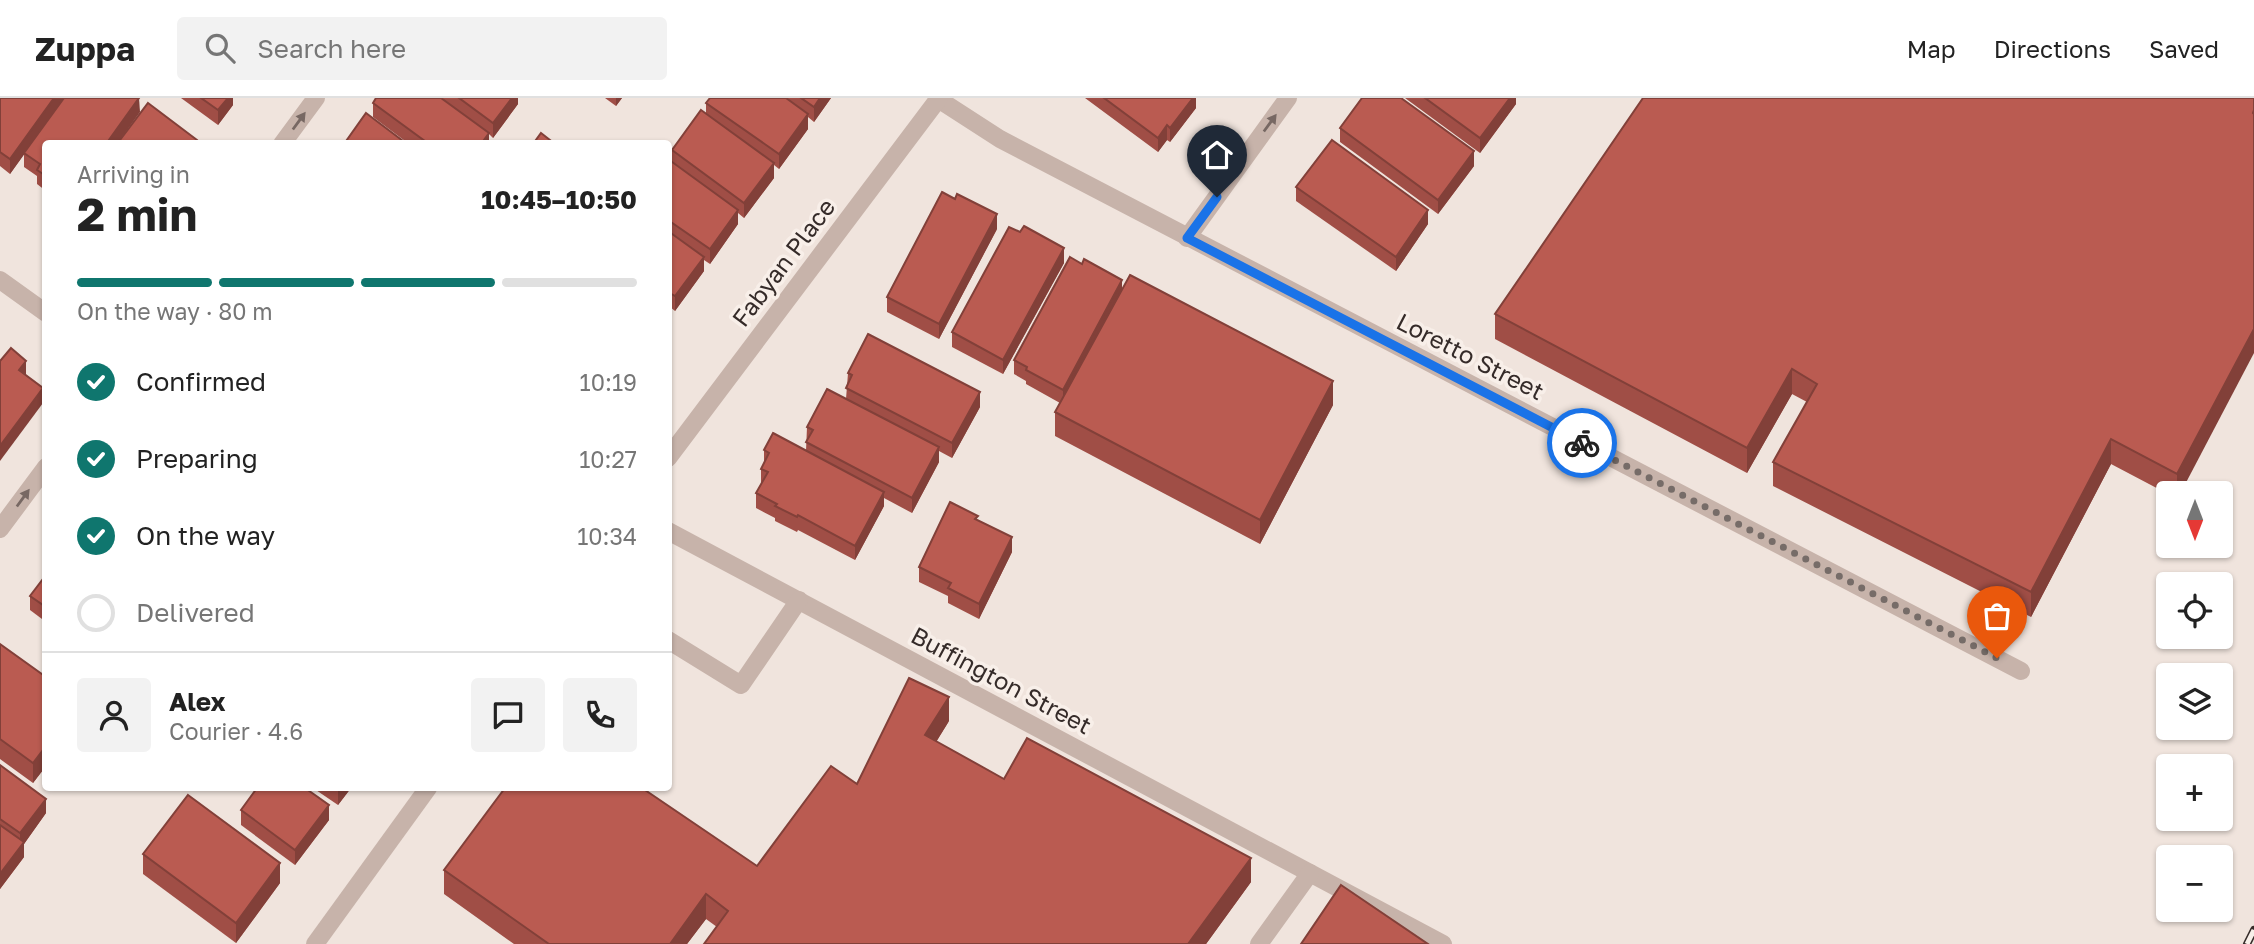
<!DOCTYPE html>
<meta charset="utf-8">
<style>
body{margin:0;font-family:"Golos Text",sans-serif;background:#f2f2f2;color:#222;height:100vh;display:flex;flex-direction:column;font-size:26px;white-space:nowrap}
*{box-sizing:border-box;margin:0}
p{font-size:23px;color:#767676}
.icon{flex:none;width:38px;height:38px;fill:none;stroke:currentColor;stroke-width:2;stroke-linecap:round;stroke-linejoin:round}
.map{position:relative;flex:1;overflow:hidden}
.panel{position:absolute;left:42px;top:42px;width:630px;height:651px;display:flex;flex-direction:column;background:#fff;border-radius:7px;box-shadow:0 2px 5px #0004}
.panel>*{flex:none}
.needle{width:46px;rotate:180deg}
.buttons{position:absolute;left:2156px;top:383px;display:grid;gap:14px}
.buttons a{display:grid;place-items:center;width:77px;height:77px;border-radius:7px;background:#fff;box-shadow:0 2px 5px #0004;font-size:35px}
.pin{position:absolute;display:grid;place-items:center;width:60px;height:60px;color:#fff;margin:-72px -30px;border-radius:50% 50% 50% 0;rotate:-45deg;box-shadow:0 0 7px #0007}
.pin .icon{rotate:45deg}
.courier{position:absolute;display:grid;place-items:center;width:70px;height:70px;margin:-35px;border:5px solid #1a73e8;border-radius:50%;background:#fff;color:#222;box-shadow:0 2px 9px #0007}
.summary em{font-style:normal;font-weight:700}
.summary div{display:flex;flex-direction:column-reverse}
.summary{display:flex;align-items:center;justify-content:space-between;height:119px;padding:0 35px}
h1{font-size:46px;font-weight:700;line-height:52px}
.bar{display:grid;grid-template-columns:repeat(4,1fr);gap:10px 7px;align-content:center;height:84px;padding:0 35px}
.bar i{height:9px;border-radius:5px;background:#e0e0e0}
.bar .current{background:#0f766e}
.bar p{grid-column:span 4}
.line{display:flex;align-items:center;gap:18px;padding:0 35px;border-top:2px solid #e0e0e0}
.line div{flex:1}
.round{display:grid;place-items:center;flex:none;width:74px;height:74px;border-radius:7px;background:#f2f2f2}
ol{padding:0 35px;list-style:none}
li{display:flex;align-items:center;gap:21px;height:77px}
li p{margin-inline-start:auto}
li .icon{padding:7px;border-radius:50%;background:#0f766e;color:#fff;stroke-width:4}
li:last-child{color:#767676}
li i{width:38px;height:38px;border:4px solid #e0e0e0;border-radius:50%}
header{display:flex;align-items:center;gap:42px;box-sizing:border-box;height:98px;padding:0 35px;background:#fff;border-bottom:2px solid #e0e0e0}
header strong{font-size:33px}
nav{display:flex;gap:38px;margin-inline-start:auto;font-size:24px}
.search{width:490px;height:63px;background:#f2f2f2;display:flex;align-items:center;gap:18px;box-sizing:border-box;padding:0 24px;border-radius:7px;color:#767676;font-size:26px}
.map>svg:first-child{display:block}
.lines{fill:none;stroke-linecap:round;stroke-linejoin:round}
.minor{stroke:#c7b3aa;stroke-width:18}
.rail-casing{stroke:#352b29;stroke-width:8}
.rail{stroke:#f8efe9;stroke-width:5;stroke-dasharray:16;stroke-linecap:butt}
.wall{fill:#a04e46}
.shaded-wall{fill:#824039}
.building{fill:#ba5b51;stroke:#824039;stroke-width:2}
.oneway{fill:#776863}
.done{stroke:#766c68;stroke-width:7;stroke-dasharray:0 12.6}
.route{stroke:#1a73e8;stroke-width:9}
.labels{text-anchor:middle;stroke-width:7;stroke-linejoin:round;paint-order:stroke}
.street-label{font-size:24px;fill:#352b29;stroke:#f8efe9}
</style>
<header>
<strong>Zuppa</strong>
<div class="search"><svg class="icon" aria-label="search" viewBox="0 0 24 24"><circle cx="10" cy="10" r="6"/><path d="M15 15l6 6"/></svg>Search here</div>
<nav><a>Map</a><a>Directions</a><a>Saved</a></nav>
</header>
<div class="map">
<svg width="2254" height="846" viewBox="0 0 2254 846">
<rect width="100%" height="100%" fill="#f0e4dd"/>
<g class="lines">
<!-- minor -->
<g class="minor">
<path d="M938,1L1000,41L2021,573"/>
<path d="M282,46L316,0"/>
<path d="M1187,140L1288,0"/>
<path d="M0,182L46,215"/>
<path d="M668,360L939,0"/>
<path d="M0,431L46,369"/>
<path d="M668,433L1443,846"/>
<path d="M668,542L741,587L799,502"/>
<path d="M315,846L428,690"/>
<path d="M1259,846L1310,775"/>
</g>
<defs>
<path id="rail" d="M2247,846L2254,832"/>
</defs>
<!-- rail casing -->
<use href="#rail" class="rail-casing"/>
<!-- rail -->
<use href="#rail" class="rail"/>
</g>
<!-- wall -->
<g class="wall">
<path d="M0,0L140,14L46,46V93L37,86V78L24,69V56L10,76L0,68Z"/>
<path d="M181,0H233V7L218,27Z"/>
<path d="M376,0H518V6L493,40L489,36V46H409L373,19V5Z"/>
<path d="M605,0H622L616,8Z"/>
<path d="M710,0H831L814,24L808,19V31L779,71L774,67V80L744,120L738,115V126L710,166L704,162V173L675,213L670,209V222L668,223V61L672,63V52L706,16V5Z"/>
<path d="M1085,0H1196V10L1170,44L1167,42L1158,54Z"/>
<path d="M1405,0H1516V6L1480,55Z"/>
<path d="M2254,0L2180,396H2168L2111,366L2031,519L1773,388V364L1807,304L1792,296L1747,375L1495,241V216Z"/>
<path d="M1340,30L1474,68L1438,116L1340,44Z"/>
<path d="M1296,89L1428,126L1396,173L1296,103Z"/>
<path d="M997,131L939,241L887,214V199Z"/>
<path d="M1020,134L1064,165L1003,276L952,249V234Z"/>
<path d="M1122,192L1333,307L1260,446L1055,338V314L1060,305L1026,286V283L1014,276V262Z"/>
<path d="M848,275L980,309L952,360L939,353V364L912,415L884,400V408L855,462L798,432L797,434L775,423V420L756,410V395L761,386V371L764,365V352L806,353L807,329L846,301Z"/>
<path d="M978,422L1012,454L979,521L948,505V498L919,484V469Z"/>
<path d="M46,477V524L30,512V498Z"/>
<path d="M0,546L46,579V668L33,685L0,661Z"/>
<path d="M949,623L936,644L1004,681L1251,784L1206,846H704L717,829L706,821L687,846H514L444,796V772L757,768L857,686Z"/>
<path d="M0,667L46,715L24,746V759L0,791Z"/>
<path d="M313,690H351L338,707Z"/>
<path d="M241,712L329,722L295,767L241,727Z"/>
<path d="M143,756L280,785L236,845L143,776Z"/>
</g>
<!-- shaded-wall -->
<g class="shaded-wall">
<path d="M54,0H65L10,76V61Z"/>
<path d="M139,0L140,14L117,46H106Z"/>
<path d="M228,0H233V7L218,27V12Z"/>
<path d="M512,0H518V6L493,40V25Z"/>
<path d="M616,0H622L616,8Z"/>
<path d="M820,0H831L814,24V9Z"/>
<path d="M1193,0H1196V10L1170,44V30Z"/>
<path d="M1510,0H1516V6L1480,55V40Z"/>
<path d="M808,16V31L779,71V56Z"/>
<path d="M1167,27V42L1158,54V40Z"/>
<path d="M489,35V46H481Z"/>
<path d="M1474,53V68L1438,116V102Z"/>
<path d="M774,65V80L744,120V105Z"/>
<path d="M738,112V126L710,166V151Z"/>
<path d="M1428,112V126L1396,173V159Z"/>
<path d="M997,116V131L939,241V226Z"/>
<path d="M1064,150V165L1003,276V262Z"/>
<path d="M704,159V173L675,213V198Z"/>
<path d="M1122,182V197L1063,306V292Z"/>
<path d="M2254,231V255L2180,396H2177V376Z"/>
<path d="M26,263V277L19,272Z"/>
<path d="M1792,271V296L1747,375V350Z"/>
<path d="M1333,283V307L1260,446V422Z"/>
<path d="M43,290V305L0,363V348Z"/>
<path d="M980,294V309L952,360V345Z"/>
<path d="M2111,341V366L2031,519V494Z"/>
<path d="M939,349V364L912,415V400Z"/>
<path d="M884,394V408L855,462V448Z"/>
<path d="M1012,439V454L979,521V506Z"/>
<path d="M949,599V623L925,662V637Z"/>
<path d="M46,648V668L33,685V665Z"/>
<path d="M340,690H351L338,707V693Z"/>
<path d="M46,701V715L24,746V759L0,791V776L20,748V735Z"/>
<path d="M329,707V722L295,767V752Z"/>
<path d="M1251,760V784L1206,846H1188Z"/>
<path d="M280,765V785L236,845V825Z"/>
<path d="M706,796V821L687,846H670Z"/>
</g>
<!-- building -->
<g class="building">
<path d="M0,0H54L10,61L0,54Z"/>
<path d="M64,0H139L106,46H46V78L37,72L40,66L24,55Z"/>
<path d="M201,0H228L218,12Z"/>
<path d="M376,0H441L489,35L481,46H429L373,5Z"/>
<path d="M459,0H512L493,25Z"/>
<path d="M710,0H786L808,16L779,56L706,5Z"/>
<path d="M801,0H820L814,9Z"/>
<path d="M1104,0H1193L1170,30L1167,27L1158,40Z"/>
<path d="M1362,0H1401L1474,53L1438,102L1340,30Z"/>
<path d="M1425,0H1510L1480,40Z"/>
<path d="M1643,0H2254V12L2253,15L2254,16V231L2177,376L2111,341L2031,494L1773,364L1817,286L1792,271L1747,350L1495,216Z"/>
<path d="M148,5L197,42L195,46H117Z"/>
<path d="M701,12L774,65L744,105L672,52Z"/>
<path d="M366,15L407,46H344Z"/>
<path d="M541,35L555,46H533Z"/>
<path d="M1332,42L1428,112L1396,159L1296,89Z"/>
<path d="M668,61L738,112L710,151L668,122Z"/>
<path d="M942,94L955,101L957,96L997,116L939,226L887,199Z"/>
<path d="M1024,128L1064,150L1003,262L952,234L1009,129L1020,134Z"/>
<path d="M668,133L704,159L675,198L668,194Z"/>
<path d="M1070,159L1082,166L1084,161L1122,182L1063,292L1026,272L1027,269L1014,262Z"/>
<path d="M1130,177L1333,283L1260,422L1055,314Z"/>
<path d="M868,236L980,294L952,345L846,290L852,277L848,275Z"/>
<path d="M11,250L26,263L19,272L43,290L0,348V263Z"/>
<path d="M827,291L939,349L912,400L806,344L813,332L807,329Z"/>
<path d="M773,335L884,394L855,448L798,417L797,419L775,408L777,406L756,395L768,374L761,371L769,355L764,352Z"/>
<path d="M950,404L978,418L975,421L1012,439L979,506L948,490L951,485L919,469Z"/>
<path d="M46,477V509L30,498Z"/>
<path d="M0,546L46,579V648L33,665L0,641Z"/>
<path d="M909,580L949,599L925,637L1004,681L1027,640L1251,760L1188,846H704L728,813L706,796L670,846H549L444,772L505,690H642L757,768L831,668L857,686Z"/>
<path d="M0,667L46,701L20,735L0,721Z"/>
<path d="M257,690H305L329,707L295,752L241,712Z"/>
<path d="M188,697L280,765L236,825L143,756Z"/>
<path d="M0,727L24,744L0,776Z"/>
<path d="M1341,787L1428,846H1301Z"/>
</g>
<!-- one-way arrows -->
<defs><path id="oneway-solid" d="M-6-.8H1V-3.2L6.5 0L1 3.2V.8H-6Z" transform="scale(1.75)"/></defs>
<g class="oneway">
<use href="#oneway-solid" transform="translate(299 23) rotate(-54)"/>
<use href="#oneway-solid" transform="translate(1270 25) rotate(-54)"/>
<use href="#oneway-solid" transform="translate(23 400) rotate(-54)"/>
</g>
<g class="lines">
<!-- done -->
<path class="done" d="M1582,345L1997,560"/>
<!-- route -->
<path class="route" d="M1217,99L1187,140L1582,345"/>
</g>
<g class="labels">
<!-- street labels -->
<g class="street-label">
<text transform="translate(784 165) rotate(-53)" y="8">Fabyan Place</text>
<text transform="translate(1470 259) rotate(27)" y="8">Loretto Street</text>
<text transform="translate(1001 583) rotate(28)" y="8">Buffington Street</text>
</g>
</g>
</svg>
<div class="buttons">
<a><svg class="needle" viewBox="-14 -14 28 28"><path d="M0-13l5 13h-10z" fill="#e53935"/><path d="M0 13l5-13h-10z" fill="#767676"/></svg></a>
<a><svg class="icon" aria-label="locate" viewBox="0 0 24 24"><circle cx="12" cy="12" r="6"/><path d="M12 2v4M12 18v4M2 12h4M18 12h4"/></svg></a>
<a><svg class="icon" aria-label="layers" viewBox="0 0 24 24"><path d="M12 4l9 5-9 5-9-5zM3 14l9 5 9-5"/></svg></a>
<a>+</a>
<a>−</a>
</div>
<div class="pin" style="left:1997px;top:560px;background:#ea580c"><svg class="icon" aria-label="bag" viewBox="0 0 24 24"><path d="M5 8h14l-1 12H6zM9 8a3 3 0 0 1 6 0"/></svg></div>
<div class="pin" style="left:1217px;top:99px;background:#1f2937"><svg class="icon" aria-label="home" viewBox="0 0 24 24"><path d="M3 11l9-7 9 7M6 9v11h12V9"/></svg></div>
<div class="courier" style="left:1582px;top:345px"><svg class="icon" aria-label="bike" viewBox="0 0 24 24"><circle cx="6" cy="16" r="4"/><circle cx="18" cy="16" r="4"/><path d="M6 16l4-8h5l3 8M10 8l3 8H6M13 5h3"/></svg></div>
<section class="panel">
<div class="summary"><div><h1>2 min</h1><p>Arriving in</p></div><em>10:45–10:50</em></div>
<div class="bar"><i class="current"></i><i class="current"></i><i class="current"></i><i></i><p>On the way · 80 m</p></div>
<ol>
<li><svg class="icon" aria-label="check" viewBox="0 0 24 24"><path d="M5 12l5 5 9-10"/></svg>Confirmed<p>10:19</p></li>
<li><svg class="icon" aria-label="check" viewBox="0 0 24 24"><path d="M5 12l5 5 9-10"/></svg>Preparing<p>10:27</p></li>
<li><svg class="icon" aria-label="check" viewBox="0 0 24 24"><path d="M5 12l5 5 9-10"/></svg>On the way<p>10:34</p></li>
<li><i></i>Delivered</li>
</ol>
<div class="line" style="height:126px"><a class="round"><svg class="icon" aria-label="person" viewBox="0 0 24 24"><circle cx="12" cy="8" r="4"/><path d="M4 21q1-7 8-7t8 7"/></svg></a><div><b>Alex</b><p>Courier · 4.6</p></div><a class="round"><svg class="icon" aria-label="chat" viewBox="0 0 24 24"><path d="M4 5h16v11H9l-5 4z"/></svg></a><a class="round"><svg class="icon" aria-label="phone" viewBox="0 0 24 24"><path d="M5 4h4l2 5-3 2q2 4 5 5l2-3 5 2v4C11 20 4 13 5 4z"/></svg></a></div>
</section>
</div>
